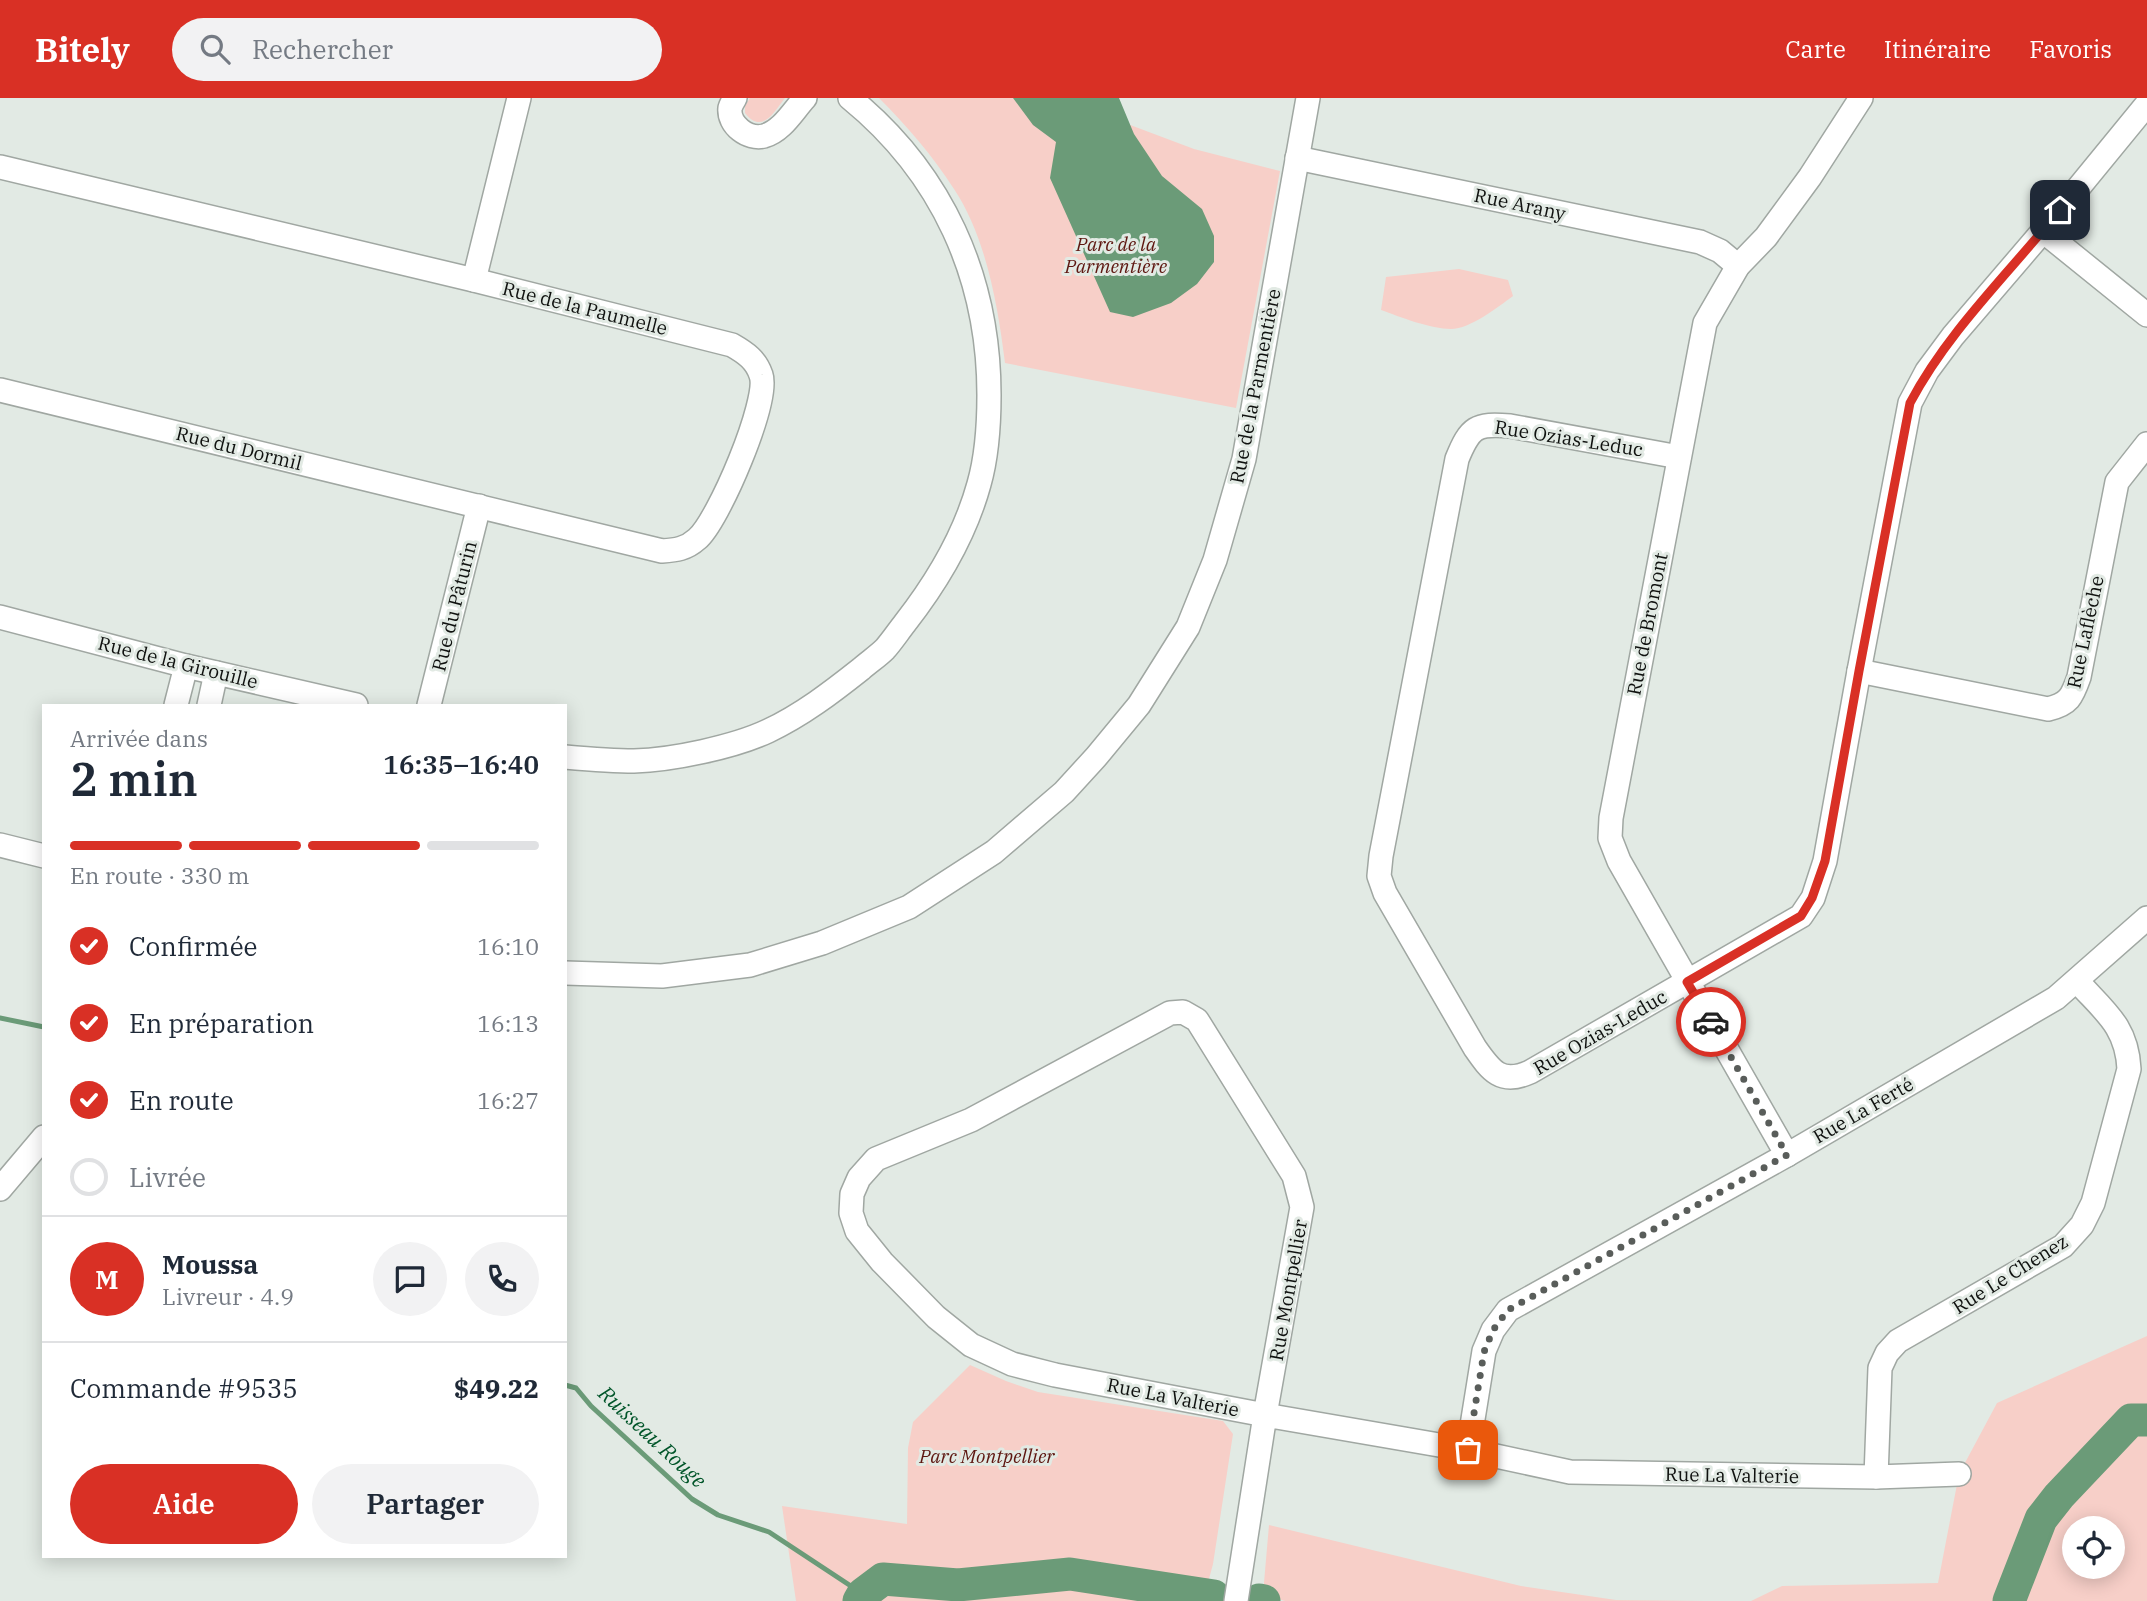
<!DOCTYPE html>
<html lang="fr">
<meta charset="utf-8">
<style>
body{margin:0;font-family:"IBM Plex Serif",serif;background:#f2f2f3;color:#1f2937;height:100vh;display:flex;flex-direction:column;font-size:26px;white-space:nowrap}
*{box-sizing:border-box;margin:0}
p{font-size:23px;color:#747a83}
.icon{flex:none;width:38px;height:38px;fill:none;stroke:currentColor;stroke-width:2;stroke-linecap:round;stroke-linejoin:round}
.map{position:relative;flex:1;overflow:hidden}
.sheet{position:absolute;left:42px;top:606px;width:525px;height:854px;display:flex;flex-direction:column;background:#fff;border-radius:0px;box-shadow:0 4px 18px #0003}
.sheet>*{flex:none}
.controls{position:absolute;left:2062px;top:1418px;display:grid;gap:14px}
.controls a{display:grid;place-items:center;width:63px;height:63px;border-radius:50%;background:#fff;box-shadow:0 4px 18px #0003;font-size:35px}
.pin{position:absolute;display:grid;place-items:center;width:60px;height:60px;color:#fff;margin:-30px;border-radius:14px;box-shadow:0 4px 10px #0006}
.courier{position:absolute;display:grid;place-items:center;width:70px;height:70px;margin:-35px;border:5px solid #d93025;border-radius:50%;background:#fff;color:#222;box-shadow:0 2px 9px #0007}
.headline em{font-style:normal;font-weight:600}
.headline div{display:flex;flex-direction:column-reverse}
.headline{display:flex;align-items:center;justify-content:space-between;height:119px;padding:0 28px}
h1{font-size:46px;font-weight:600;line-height:52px}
.bar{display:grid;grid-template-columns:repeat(4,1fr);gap:10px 7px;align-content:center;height:84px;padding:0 28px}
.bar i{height:9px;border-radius:5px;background:#e0e1e3}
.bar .selected{background:#d93025}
.bar p{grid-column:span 4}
.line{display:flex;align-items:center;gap:18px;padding:0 28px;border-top:2px solid #e0e1e3}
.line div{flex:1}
.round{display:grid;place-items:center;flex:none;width:74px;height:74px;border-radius:37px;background:#f2f2f3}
ol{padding:0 28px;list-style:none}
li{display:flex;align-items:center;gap:21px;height:77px}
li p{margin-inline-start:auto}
li .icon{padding:7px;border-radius:50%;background:#d93025;color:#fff;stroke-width:4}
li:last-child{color:#747a83}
li i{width:38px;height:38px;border:4px solid #e0e1e3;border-radius:50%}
.cta{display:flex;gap:14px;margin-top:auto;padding:14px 28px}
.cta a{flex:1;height:80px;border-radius:42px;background:#d93025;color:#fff;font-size:28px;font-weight:600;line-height:80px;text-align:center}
.cta a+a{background:#f2f2f3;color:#1f2937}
header{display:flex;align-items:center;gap:42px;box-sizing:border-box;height:98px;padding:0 35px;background:#d93025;color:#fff}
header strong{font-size:33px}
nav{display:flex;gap:38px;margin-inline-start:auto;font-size:24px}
.search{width:490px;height:63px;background:#f2f2f3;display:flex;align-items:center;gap:18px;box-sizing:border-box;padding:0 24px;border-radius:38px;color:#747a83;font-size:26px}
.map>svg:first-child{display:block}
.green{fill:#f7cfc8;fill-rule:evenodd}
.water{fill:#6b9b78}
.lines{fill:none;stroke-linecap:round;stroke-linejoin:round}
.stream{stroke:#6b9b78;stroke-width:5}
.river{stroke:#6b9b78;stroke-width:33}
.street-casing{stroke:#a0a7a2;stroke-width:26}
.street{stroke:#fff;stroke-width:23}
.done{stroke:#595d5a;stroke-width:7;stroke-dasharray:0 12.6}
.route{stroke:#d93025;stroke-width:9}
.labels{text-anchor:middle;stroke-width:6;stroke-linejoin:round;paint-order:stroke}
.street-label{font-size:19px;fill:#0f110f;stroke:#e2eae4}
.park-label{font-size:19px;font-style:italic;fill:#5e1711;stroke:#e2eae4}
.water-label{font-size:21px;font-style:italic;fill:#005529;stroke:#e2eae4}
</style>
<header>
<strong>Bitely</strong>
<div class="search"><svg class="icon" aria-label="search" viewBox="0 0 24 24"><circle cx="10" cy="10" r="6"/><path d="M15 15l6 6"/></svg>Rechercher</div>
<nav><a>Carte</a><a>Itinéraire</a><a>Favoris</a></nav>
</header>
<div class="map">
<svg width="2147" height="1503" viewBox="0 0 2147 1503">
<rect width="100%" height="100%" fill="#e2eae4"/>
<!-- green -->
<g class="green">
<path d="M750,0H785C774,14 762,37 745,15V8Z"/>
<path d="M879,0H1113L1109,19L1194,51L1280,73L1236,310L1005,265C998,208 986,139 954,91C933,58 906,27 879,0Z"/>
<path d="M1459,171L1508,182L1513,198C1498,209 1470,231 1451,231C1431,231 1400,219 1381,212L1386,179Z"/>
<path d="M2147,1238V1503H1751L1782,1488L1938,1485L1959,1376L1997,1305ZM2074,1430H2112V1468H2074Z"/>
<path d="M970,1267L1006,1283L1038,1294L1223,1323L1233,1336L1213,1466L1203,1503H796L782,1408L907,1426L908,1350L913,1324Z"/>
<path d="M1269,1427L1521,1488L1616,1502L1704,1503H1285L1263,1496Z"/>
</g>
<!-- water -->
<path class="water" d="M1013,0H1119L1134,36L1162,78L1202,111L1214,138V164L1197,186L1171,205L1133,219L1110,214L1050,80L1056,44L1033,27Z"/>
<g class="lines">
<!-- stream -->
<g class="stream">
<path d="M0,920L44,929"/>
<path d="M565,1287L576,1290L591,1308L692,1401L718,1417L769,1434L863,1496"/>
</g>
<!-- river -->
<g class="river">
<path d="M1259,1502L1264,1503"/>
<path d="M859,1503L863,1496L883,1481L958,1487L1070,1476L1214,1498"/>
<path d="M2009,1503L2041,1421L2059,1398L2131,1322H2147"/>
</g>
<defs>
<g id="street">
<path d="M735,0C733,3 731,7 730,10C728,27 748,42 764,38C782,33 793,13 805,0"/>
<path d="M1297,60L1700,144L1720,153L1738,168"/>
<path d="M0,69L474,182L732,247C746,255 756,262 761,277C770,302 718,424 697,441C686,451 676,452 662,453L0,292"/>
<path d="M2043,133L2147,217"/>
<path d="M474,182L519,0"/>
<path d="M1679,359L1510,328C1476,325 1470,329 1457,361L1381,758L1379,778L1385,795L1475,950C1491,973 1501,987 1530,974L1801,818L1813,800L1825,763L1859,573L1910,305L1927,273L1953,238L2043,133L2147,6"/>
<path d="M0,519L186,568L356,607"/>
<path d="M1859,573L2048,611C2069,606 2072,599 2079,579L2117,384L2147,346"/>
<path d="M176,607L186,568"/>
<path d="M209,607L216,575"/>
<path d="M429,607L479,408"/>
<path d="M565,659C588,661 612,663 634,663C672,662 734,649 768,633C802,617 832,594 861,571C869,564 878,558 885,551C892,543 898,534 905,525C937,484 965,437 979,386C987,358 989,326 989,297C989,179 942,75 850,0"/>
<path d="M0,747L44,758"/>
<path d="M565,875L662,878L750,867L822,845L909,809L994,754L1064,694L1096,659L1139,607L1188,529L1215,462L1244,361L1308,0"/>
<path d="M1787,1057L1619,763L1610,740L1611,720L1705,225L1738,168L1766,139L1810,79L1861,0"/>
<path d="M0,1091L44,1039"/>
<path d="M1468,1352L1484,1253L1493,1232L1508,1212L1787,1057L2056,900L2147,820"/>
<path d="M1876,1379L1880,1270L1887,1255L1898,1243L2063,1148L2082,1127L2093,1105L2129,971C2127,928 2104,913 2077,883"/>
<path d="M1236,1503L1265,1317L1302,1109L1294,1078L1197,922L1183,914L1170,915L971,1022L876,1061L859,1080L852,1096L851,1115L857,1133L882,1164L936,1219L971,1247L1012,1266L1055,1277L1265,1317L1468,1352L1570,1374L1876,1379L1959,1376"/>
</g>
</defs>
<!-- street casing -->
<use href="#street" class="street-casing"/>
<!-- street -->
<use href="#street" class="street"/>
</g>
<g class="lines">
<!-- done -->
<path class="done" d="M1468,1352L1484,1254L1493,1232L1508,1212L1787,1057L1711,924"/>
<!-- route -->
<path class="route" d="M1711,924L1687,884L1801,818L1812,800L1825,763L1859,573L1910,305C1948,233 2009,175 2060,112"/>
</g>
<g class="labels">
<!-- street labels -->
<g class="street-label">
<text transform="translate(1520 106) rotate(12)" y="7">Rue Arany</text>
<text transform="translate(585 210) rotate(14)" y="7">Rue de la Paumelle</text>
<text transform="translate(1255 288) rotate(-79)" y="7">Rue de la Parmentière</text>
<text transform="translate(1569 340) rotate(9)" y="7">Rue Ozias-Leduc</text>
<text transform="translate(239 350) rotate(14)" y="7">Rue du Dormil</text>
<text transform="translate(454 508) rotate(-76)" y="7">Rue du Pâturin</text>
<text transform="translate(1647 526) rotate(-79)" y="7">Rue de Bromont</text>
<text transform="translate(2085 534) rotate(-78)" y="7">Rue Laflèche</text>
<text transform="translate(178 564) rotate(14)" y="7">Rue de la Girouille</text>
<text transform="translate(1600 934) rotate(-30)" y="7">Rue Ozias-Leduc</text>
<text transform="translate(1863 1012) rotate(-30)" y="7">Rue La Ferté</text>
<text transform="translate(2010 1176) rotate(-32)" y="7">Rue Le Chenez</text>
<text transform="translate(1288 1192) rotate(-80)" y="7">Rue Montpellier</text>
<text transform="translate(1173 1299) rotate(11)" y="7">Rue La Valterie</text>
<text transform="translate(1732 1377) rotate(1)" y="7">Rue La Valterie</text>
</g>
<!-- park labels -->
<g class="park-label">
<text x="1116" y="153">Parc de la<tspan x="1116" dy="22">Parmentière</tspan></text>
<text x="987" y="1365">Parc Montpellier</text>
</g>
<!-- water labels -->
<g class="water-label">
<text transform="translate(652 1339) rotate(43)" y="7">Ruisseau Rouge</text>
</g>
</g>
</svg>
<div class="controls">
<a><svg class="icon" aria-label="locate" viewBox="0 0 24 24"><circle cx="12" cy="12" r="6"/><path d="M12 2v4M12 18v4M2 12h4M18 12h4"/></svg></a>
</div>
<div class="pin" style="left:1468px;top:1352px;background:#ea580c"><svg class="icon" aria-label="bag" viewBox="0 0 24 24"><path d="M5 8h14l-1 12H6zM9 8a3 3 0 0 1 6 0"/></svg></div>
<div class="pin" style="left:2060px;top:112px;background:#1f2937"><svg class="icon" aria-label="home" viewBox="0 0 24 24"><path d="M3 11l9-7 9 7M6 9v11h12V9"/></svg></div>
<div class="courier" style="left:1711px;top:924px"><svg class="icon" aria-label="car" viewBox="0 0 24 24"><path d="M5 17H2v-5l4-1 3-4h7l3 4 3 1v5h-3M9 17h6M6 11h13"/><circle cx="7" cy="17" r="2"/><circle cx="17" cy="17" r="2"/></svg></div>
<section class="sheet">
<div class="headline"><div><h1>2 min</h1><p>Arrivée dans</p></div><em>16:35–16:40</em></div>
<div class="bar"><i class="selected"></i><i class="selected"></i><i class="selected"></i><i></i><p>En route · 330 m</p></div>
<ol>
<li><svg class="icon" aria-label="check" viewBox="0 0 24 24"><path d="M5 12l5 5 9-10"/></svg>Confirmée<p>16:10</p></li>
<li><svg class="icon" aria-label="check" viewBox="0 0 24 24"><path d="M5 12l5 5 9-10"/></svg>En préparation<p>16:13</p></li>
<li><svg class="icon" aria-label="check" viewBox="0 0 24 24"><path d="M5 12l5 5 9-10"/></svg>En route<p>16:27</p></li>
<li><i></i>Livrée</li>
</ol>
<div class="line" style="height:126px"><b class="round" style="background:#d93025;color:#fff">M</b><div><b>Moussa</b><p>Livreur · 4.9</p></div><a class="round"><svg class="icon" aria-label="chat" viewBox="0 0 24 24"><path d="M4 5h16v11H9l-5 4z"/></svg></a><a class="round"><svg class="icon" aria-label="phone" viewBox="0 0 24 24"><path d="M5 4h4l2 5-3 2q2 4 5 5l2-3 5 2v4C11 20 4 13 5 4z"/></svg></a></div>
<div class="line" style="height:91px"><div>Commande #9535</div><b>$49.22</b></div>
<div class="cta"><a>Aide</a><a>Partager</a></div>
</section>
</div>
